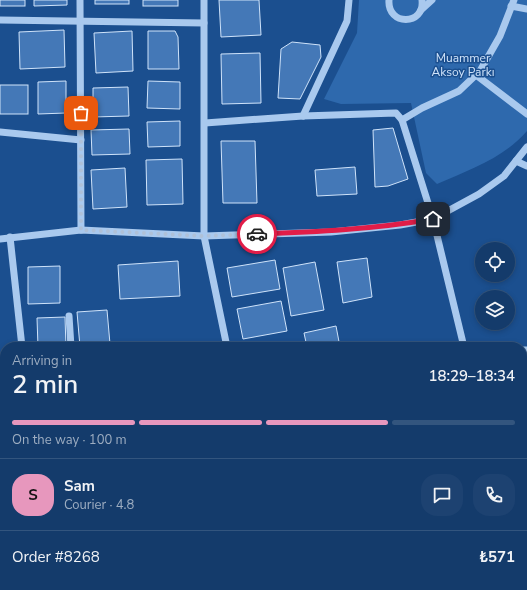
<!DOCTYPE html>
<meta charset="utf-8">
<style>
body{margin:0;font-family:"Nunito Sans",sans-serif;background:#1d4271;color:#f1f3f6;height:100vh;display:flex;flex-direction:column;font-size:15px;white-space:nowrap}
*{box-sizing:border-box;margin:0}
p{font-size:13px;color:#9dadc1}
.icon{flex:none;width:22px;height:22px;fill:none;stroke:currentColor;stroke-width:2;stroke-linecap:round;stroke-linejoin:round}
.map{position:relative;flex:1;overflow:hidden}
.side{position:absolute;left:0px;top:342px;width:527px;height:248px;display:flex;flex-direction:column;background:#143b6b;border-radius:16px 16px 0 0;box-shadow:0 2px 6px #0003,0 0 0 1px #33557e}
.side>*{flex:none}
.controls{position:absolute;left:475px;top:242px;display:grid;gap:8px}
.controls a{display:grid;place-items:center;width:40px;height:40px;border-radius:50%;background:#143b6b;box-shadow:0 2px 6px #0003,0 0 0 1px #33557e;font-size:20px}
.pin{position:absolute;display:grid;place-items:center;width:34px;height:34px;color:#fff;margin:-17px;border-radius:8px;box-shadow:0 2px 6px #0006}
.courier{position:absolute;display:grid;place-items:center;width:40px;height:40px;margin:-20px;border:3px solid #e11d48;border-radius:50%;background:#fff;color:#222;box-shadow:0 1px 5px #0007}
.summary em{font-style:normal;font-weight:600}
.summary div{display:flex;flex-direction:column-reverse}
.summary{display:flex;align-items:center;justify-content:space-between;height:68px;padding:0 12px}
h1{font-size:26px;font-weight:600;line-height:30px}
.bar{display:grid;grid-template-columns:repeat(4,1fr);gap:6px 4px;align-content:center;height:48px;padding:0 12px}
.bar i{height:5px;border-radius:3px;background:#33557e}
.bar .active{background:#e797bd}
.bar p{grid-column:span 4}
.line{display:flex;align-items:center;gap:10px;padding:0 12px;border-top:1px solid #33557e}
.line div{flex:1}
.round{display:grid;place-items:center;flex:none;width:42px;height:42px;border-radius:16px;background:#1d4271}
.map>svg:first-child{display:block}
.green{fill:#2e69ad}
.building{fill:#4478b7;stroke:#cfe3fa}
.lines{fill:none;stroke-linecap:round;stroke-linejoin:round}
.minor{stroke:#a9c9ee;stroke-width:7}
.major{stroke:#f0f6ff;stroke-width:10}
.done{stroke:#afc1d8;stroke-width:4;stroke-dasharray:0 7.2}
.route{stroke:#e11d48;stroke-width:5}
.labels{text-anchor:middle;stroke-width:3;stroke-linejoin:round;paint-order:stroke}
.park-label{font-size:12px;fill:#cfe3fa;stroke:#1b4f8f}
</style>
<div class="map">
<svg width="527" height="590" viewBox="0 0 527 590">
<rect width="100%" height="100%" fill="#1b4f8f"/>
<!-- green -->
<path class="green" d="M359,0H527V131C504,158 469,170 437,184L426,173L411,103L341,104L324,99L357,33Z"/>
<!-- building -->
<g class="building">
<rect x="0" y="0" width="25" height="6"/>
<path d="M34,0H67V5L34,6Z"/>
<rect x="95" y="0" width="34" height="4"/>
<rect x="143" y="0" width="35" height="6"/>
<path d="M219,0H259L261,35L221,37Z"/>
<path d="M64,30L65,67L20,69L19,32Z"/>
<path d="M132,31L133,71L96,73L94,33Z"/>
<path d="M148,31H175L178,37L179,69H148Z"/>
<path d="M292,42L320,45L321,57L300,99L278,98L281,49Z"/>
<path d="M260,53L261,103L222,104L221,54Z"/>
<path d="M66,81V113L38,114V82Z"/>
<path d="M148,81L180,82V109L147,108Z"/>
<rect x="0" y="85" width="28" height="29"/>
<path d="M128,87L129,116L93,117V88Z"/>
<path d="M180,121V146L148,147L147,122Z"/>
<path d="M393,128L408,179L388,186L375,187L373,130Z"/>
<path d="M129,129L130,154L92,155L91,130Z"/>
<path d="M221,141H255L257,203H223Z"/>
<path d="M182,159L183,204L147,205L146,160Z"/>
<path d="M355,167L357,194L317,196L315,170Z"/>
<path d="M125,168L127,207L93,209L91,170Z"/>
<path d="M367,258L372,297L343,303L337,262Z"/>
<path d="M275,260L280,289L232,297L227,268Z"/>
<path d="M178,261L180,296L120,299L118,265Z"/>
<path d="M315,262L324,310L291,316L283,268Z"/>
<path d="M60,266V303L28,304V267Z"/>
<path d="M281,301L287,331L243,339L237,309Z"/>
<path d="M107,310L110,344L80,347L77,312Z"/>
<path d="M65,317L66,347H38L37,318Z"/>
<path d="M336,326L340,347H307L304,333Z"/>
<rect x="0" y="382" width="5" height="46"/>
<path d="M208,585L254,586V590H208Z"/>
</g>
<g class="lines">
<!-- minor -->
<g class="minor">
<path d="M80,0L81,230"/>
<path d="M204,0V236L227,347"/>
<path d="M389,0C387,26 425,26 422,0"/>
<path d="M511,6L527,9"/>
<path d="M421,10L432,0"/>
<path d="M0,20L204,23"/>
<path d="M476,75L527,114"/>
<path d="M303,116L347,21L349,0"/>
<path d="M402,120L422,108L459,91L480,71L500,36L514,0"/>
<path d="M205,123L303,116L396,113L402,120L433,219L464,347"/>
<path d="M0,132L81,140"/>
<path d="M516,161L527,166"/>
<path d="M10,237L22,347"/>
<path d="M0,239L81,230L204,236L331,232L400,225L433,219L479,194L504,176L527,147"/>
<path d="M69,316L71,347"/>
<path d="M522,350H527"/>
<path d="M0,374L5,373"/>
<path d="M191,585V590"/>
<path d="M326,585V590"/>
</g>
<!-- major -->
<g class="major">
<path d="M351,585L383,590"/>
<path d="M494,585L519,590"/>
<path d="M21,590L29,585"/>
<path d="M60,590L67,585"/>
</g>
</g>
<g class="lines">
<!-- done -->
<path class="done" d="M81,113V230L204,236L257,234"/>
<!-- route -->
<path class="route" d="M257,234C317,232 375,229 433,219"/>
</g>
<g class="labels">
<!-- park labels -->
<g class="park-label">
<text x="463" y="62">Muammer<tspan x="463" dy="14">Aksoy Parkı</tspan></text>
</g>
</g>
</svg>
<div class="controls">
<a><svg class="icon" aria-label="locate" viewBox="0 0 24 24"><circle cx="12" cy="12" r="6"/><path d="M12 2v4M12 18v4M2 12h4M18 12h4"/></svg></a>
<a><svg class="icon" aria-label="layers" viewBox="0 0 24 24"><path d="M12 4l9 5-9 5-9-5zM3 14l9 5 9-5"/></svg></a>
</div>
<div class="pin" style="left:81px;top:113px;background:#ea580c"><svg class="icon" aria-label="bag" viewBox="0 0 24 24"><path d="M5 8h14l-1 12H6zM9 8a3 3 0 0 1 6 0"/></svg></div>
<div class="pin" style="left:433px;top:219px;background:#1f2937"><svg class="icon" aria-label="home" viewBox="0 0 24 24"><path d="M3 11l9-7 9 7M6 9v11h12V9"/></svg></div>
<div class="courier" style="left:257px;top:234px"><svg class="icon" aria-label="car" viewBox="0 0 24 24"><path d="M5 17H2v-5l4-1 3-4h7l3 4 3 1v5h-3M9 17h6M6 11h13"/><circle cx="7" cy="17" r="2"/><circle cx="17" cy="17" r="2"/></svg></div>
<section class="side">
<div class="summary"><div><h1>2 min</h1><p>Arriving in</p></div><em>18:29–18:34</em></div>
<div class="bar"><i class="active"></i><i class="active"></i><i class="active"></i><i></i><p>On the way · 100 m</p></div>
<div class="line" style="height:72px"><b class="round" style="background:#e797bd;color:#111">S</b><div><b>Sam</b><p>Courier · 4.8</p></div><a class="round"><svg class="icon" aria-label="chat" viewBox="0 0 24 24"><path d="M4 5h16v11H9l-5 4z"/></svg></a><a class="round"><svg class="icon" aria-label="phone" viewBox="0 0 24 24"><path d="M5 4h4l2 5-3 2q2 4 5 5l2-3 5 2v4C11 20 4 13 5 4z"/></svg></a></div>
<div class="line" style="height:52px"><div>Order #8268</div><b>₺571</b></div>
</section>
</div>
